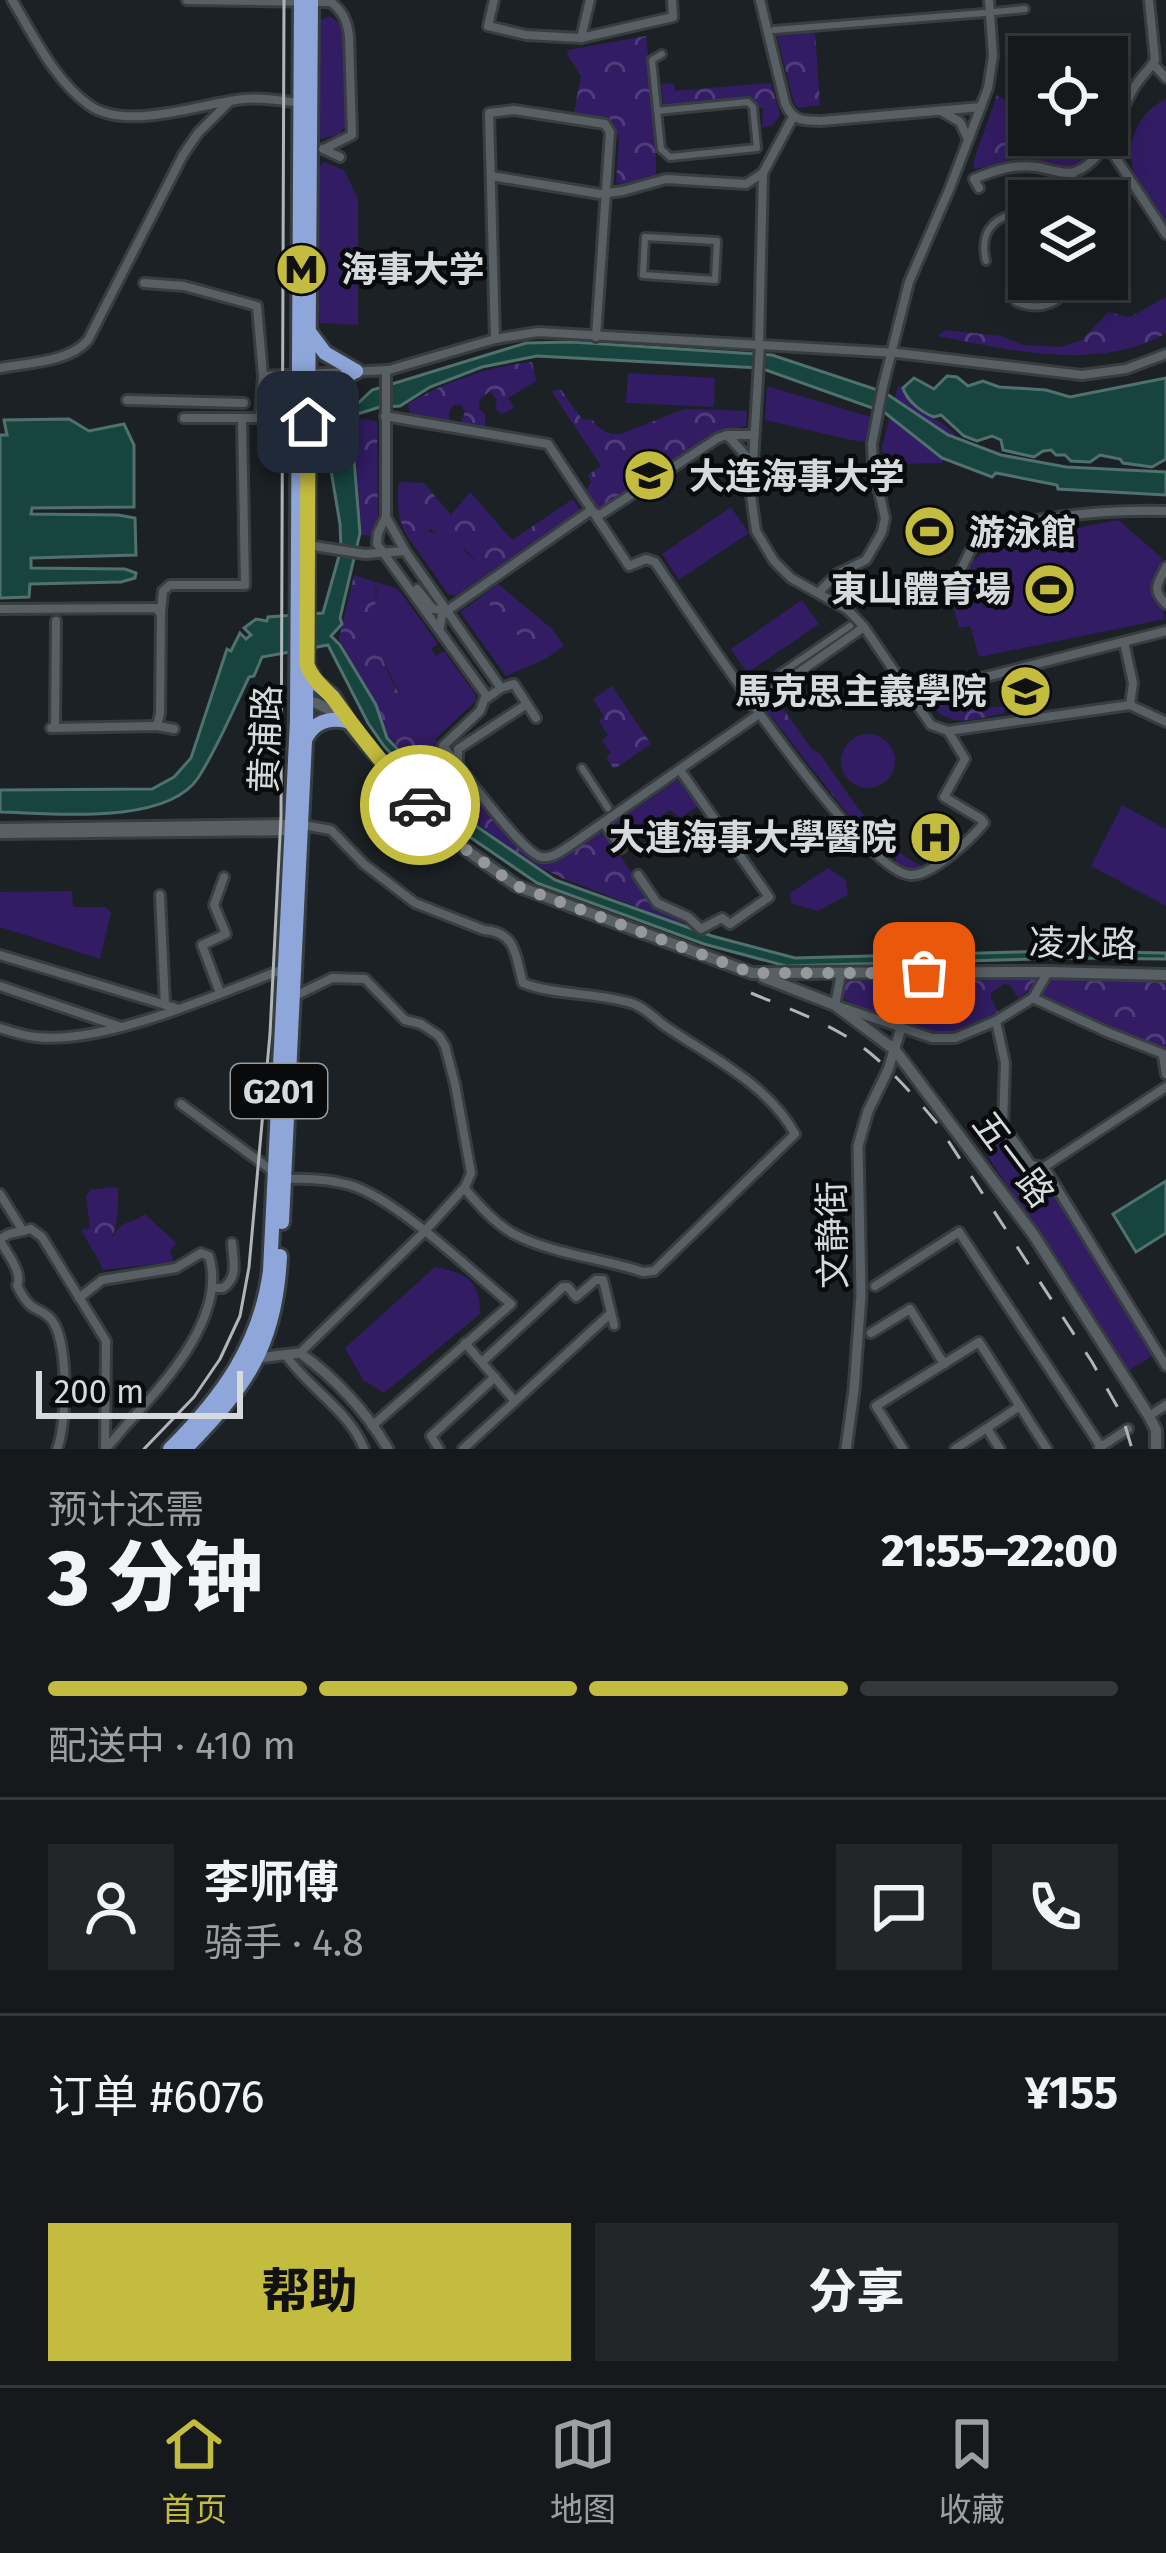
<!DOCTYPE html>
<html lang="zh">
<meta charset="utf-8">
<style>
body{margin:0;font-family:"Fira Sans","Noto Sans SC",sans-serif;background:#222629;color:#f1f3f6;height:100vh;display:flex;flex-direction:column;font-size:45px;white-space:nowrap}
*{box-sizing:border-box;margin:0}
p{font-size:39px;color:#9da0a3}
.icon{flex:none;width:66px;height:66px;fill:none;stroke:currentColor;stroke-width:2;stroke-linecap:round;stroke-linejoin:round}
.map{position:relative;height:1449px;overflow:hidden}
.side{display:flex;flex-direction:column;background:#15191c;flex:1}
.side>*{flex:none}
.buttons{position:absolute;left:1008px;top:36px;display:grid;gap:24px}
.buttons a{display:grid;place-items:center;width:120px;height:120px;border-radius:0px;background:#15191c;box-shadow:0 6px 30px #0003,0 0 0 3px #34383b;font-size:60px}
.scale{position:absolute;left:36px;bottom:30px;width:207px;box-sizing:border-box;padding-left:12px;border:6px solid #d6dadc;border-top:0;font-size:33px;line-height:42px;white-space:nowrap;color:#d6dadc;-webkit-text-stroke:9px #080a0c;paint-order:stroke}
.pin{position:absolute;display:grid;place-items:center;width:102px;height:102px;color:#fff;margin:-51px;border-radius:24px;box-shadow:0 6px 18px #0006}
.courier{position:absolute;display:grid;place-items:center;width:120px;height:120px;margin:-60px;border:9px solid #c4bc3e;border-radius:50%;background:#fff;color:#222;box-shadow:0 3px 15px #0007}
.head em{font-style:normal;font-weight:800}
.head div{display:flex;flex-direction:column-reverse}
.head{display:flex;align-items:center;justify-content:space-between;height:204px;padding:0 48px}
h1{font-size:78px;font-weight:800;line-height:90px}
.bar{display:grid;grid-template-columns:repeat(4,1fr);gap:18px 12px;align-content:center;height:144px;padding:0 48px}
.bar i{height:15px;border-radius:9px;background:#34383b}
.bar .on{background:#c4bc3e}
.bar p{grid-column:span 4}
.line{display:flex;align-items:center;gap:30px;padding:0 48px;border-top:3px solid #34383b}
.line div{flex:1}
.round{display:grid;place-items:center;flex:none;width:126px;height:126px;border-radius:0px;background:#222629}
.cta{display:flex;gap:24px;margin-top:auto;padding:24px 48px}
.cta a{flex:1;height:138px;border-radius:0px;background:#c4bc3e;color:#111;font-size:48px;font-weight:800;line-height:138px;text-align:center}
.cta a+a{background:#222629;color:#f1f3f6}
.dock{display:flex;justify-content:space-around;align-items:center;height:168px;border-top:3px solid #34383b;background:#15191c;font-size:33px;color:#9da0a3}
.dock a{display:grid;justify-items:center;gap:6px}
.dock .on{color:#c4bc3e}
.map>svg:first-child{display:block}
.green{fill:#321c64}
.forest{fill:url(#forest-crowns)}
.water{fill:#17443f;stroke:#50716e;stroke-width:3}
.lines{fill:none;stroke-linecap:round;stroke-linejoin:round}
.pedestrian-casing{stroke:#383d3f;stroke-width:12}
.minor-casing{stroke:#383d3f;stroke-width:14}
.tertiary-casing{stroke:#383d3f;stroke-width:15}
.secondary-casing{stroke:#383d3f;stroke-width:16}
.trunk-casing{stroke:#383d3f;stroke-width:20}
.pedestrian{stroke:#596065;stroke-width:6}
.minor{stroke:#596065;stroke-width:8}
.tertiary{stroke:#596065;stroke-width:9}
.secondary{stroke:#596065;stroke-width:10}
.trunk{stroke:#8ea6d9;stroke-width:14}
.tram{stroke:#b0b5b7;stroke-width:3}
.rail{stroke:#b0b5b7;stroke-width:3;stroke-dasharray:21 21;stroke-linecap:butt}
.done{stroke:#95999c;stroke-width:12;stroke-dasharray:0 21.6}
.route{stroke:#c4bc3e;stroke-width:15}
.labels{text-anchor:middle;stroke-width:9;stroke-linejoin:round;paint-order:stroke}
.shield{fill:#080a0c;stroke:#989c9e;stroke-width:3}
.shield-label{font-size:33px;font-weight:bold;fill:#d6dadc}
.poi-label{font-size:36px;font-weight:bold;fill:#d6dadc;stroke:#080a0c;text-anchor:start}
.street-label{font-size:36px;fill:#d6dadc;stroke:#080a0c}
</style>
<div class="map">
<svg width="1166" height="1449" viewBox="0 0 1166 1449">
<defs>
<pattern id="forest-crowns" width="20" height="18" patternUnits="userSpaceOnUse" patternTransform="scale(3)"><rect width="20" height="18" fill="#321c64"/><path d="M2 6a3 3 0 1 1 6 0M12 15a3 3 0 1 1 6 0" fill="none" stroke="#4f3c7a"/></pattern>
</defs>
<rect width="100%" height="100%" fill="#1c2125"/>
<!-- green -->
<g class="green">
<path d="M330,16L340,24L344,37L345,127L339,134L322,139L318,136L319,20Z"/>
<path d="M1166,99V223C1155,208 1140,191 1134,173C1124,143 1138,112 1166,99Z"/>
<path d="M324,162L344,170L358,199V325L320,323L318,315V167Z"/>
<path d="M628,373L715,378L714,407L626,403Z"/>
<path d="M767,386L874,418L868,441L860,442L765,420Z"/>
<path d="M898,386L902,387C914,416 936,414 955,434L942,463L904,464L881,451Z"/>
<path d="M731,507L749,533L679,580L662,554Z"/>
<path d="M397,513L406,530C445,528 462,547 488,574L455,596L448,594L405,533Z"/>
<path d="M1118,520L1162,558C1163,574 1150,582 1152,597L1161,604L1165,619L979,657L970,626L959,628L948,586L961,583L970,563L994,544Z"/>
<path d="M372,581L396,588L402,594L438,644L431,649L436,656L444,651L476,695V701L435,739L407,709L378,650L374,613L377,590Z"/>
<path d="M486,593L492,612L545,659L506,676L460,612Z"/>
<path d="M802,600L819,624L747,673L731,649Z"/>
<circle cx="868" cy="761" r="27"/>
<path d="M677,780L680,781L698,806L680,818L670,810L663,815V823L652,831L663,847L659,849L646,829L625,844L613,824Z"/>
<path d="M1122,805L1166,829V906L1091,866Z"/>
<path d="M828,868L846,880L848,895L818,911L791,903L790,893Z"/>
<path d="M72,891L73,907H105L111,912L100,959L0,927V892Z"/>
<path d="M999,1130L1031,1180L1043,1173L1154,1355L1128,1371L1066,1270L1011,1192L979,1143Z"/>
<path d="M145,1214L176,1243L170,1251L174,1262L103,1270L99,1261L111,1253L108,1247C124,1213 121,1231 145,1214Z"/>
<path d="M435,1267C466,1273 480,1280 480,1314L384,1393L363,1380L345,1348Z"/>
</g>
<!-- forest -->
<g class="forest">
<path d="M815,32L820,105L798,108L794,103L777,36Z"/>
<path d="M646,36L656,138V174L622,184L616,183L619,138L612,124L613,122L607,116L604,119L574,112L581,76L567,54L568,50Z"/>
<path d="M674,83L675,91L771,83L780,115L773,125L762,128L763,108H759L756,102L748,98L667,106L663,103L661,84Z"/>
<path d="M997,95L1004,99L1008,133L1102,135C1071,189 1059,157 1012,160C999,161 987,168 974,169V160Z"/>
<path d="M1166,297V333C1100,372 1009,350 938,336L945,330L1001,336L1023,345L1060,347L1082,340L1108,312L1130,317Z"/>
<path d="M532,362L536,381L508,398L514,408L502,414L495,408L497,400L490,391L480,399L479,409L485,414V427L461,423L465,411L461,405H454L449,411L450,422L410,414L408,404C444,382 490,366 532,362Z"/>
<path d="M555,390H561L582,419L592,420C601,430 606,435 621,434L684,409L747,411L746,426L717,432L599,509H595L585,493L591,482L588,475L601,466L552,392Z"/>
<path d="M355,417L377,422L378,517L370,536L362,535L355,446L348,429Z"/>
<path d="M399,482L424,483L451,515L470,492L512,540L573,499L582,513L499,569L488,574L465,549L456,548L431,529C397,551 396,503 399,482Z"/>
<path d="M354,575L372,581C379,593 374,603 375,617C376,658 397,698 425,727L530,856L550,864L598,832L604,833L654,904L681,918V924L562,878L531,862L461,813L388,736L377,706L339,639Z"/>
<path d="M498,584L552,629L564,646L545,659L492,612L486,593Z"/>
<path d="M981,685L987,708L1003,706L1005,713C970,720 950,731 926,699Z"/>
<path d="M612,686L651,744L614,769L606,757L611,753L602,740L608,735L599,721L604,716L593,699Z"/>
<path d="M775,704L781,706L811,748L820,754C849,794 879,848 924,867L908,871L896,865V856L883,842L876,846L850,817L766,710Z"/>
<path d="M1048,972L1166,977V1055L1033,998Z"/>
<path d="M1036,980L1032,989L1018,998L1010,985L1004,984L991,993V998L998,1012C984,1019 970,1029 954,1032C926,1037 867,1014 843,998L846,981Z"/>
<path d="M112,1187L118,1188C118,1212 119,1224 108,1247L111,1253L99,1261L81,1230L90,1228L86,1196L91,1190Z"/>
</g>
<!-- water -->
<g class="water">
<path d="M572,342L772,355L884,392L948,435L1001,455L1066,467L1166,472V495L1058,489L1057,485L996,473L992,477L942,458L884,412L760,368L537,356L482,367L430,387L400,406L380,407L354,415L346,430L353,447L360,533L340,618L342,624L331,636L340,645L376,705L387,738L460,815L555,880L712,936L795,958L1057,951L1166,953V959L1067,958L786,966L704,944L537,883L464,833L384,746L368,723L328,645L262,657L254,676L249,677C233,710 218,747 198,778C166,826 51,813 0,812V790L152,789L174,777L191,758L227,649L231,651L240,633L246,639L251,635L244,628L256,619L267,621L268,617L323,613L341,549L340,524L325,435L372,390L526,343Z"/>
<path d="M947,376L957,377L968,386L983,381L999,387L1046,390L1070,397L1166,378V459L1152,467L1123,463L1120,459L1100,455L1090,462L1071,461L1065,455H1056L1051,450L1043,451L1034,457L1003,450L1001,440L992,436L977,441L964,436L941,415L934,417C921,412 907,401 903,388L914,378L934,389Z"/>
<path d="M69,419L89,431L124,424L134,445V507L32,508L31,514L118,515L135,518L136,555L31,558V568L125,569L136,573L135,578L121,582L30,584L29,597L0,598V435H7L4,420Z"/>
<path d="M1166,1181V1233L1136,1252L1113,1214Z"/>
</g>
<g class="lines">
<defs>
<g id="pedestrian">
<path d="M994,12L1025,9"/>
<path d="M774,30L984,13"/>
<path d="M657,111L748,102L753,107L757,148L670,157L661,149L652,60L662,54"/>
<path d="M1054,201L1075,172"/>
<path d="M645,237L717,241L715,280L643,275Z"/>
<path d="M986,261C978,228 998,213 1029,212"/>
<path d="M1107,266H1111"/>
<path d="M1016,302C1041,313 1063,303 1074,279"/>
<path d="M746,697L850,626"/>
<path d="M582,768L608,808"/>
</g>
<g id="minor">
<path d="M12,0C34,36 54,80 89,105C127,132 201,103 244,99C262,97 282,101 300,103"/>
<path d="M187,0L331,2C343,12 347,20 349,36L352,135L324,149"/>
<path d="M494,0L488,26L526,35L581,38L673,17L672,0"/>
<path d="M760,0L785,103C792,121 803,121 821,121L981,107"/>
<path d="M581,38L590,0"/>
<path d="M1153,64L1166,78"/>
<path d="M941,111L960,122L967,137"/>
<path d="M1106,143L1166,234"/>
<path d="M323,149L340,157"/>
<path d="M491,176L600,194L623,191L666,179L746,184L763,173"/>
<path d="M979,188L974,179C995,170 1014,164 1037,167C1048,169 1064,175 1074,172C1108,162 1119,107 1138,82C1144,73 1150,69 1155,60L1149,0"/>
<path d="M144,283L184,286L257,306L263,376L260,418H184"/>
<path d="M495,339L489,113L514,110L605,124L610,132L596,337"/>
<path d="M759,344L763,173L793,117"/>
<path d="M760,344L751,495L756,531L774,561L791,578L848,610L864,627L931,725L948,731L1130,705"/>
<path d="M0,368C27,363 70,362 88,340L183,155L198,133L230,101"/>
<path d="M386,370V517L405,551L501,688"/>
<path d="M263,376L389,370L495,339L538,332L897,353L1082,375L1126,369L1166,354"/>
<path d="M127,400L244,403"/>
<path d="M385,416L548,444L629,566L646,559L655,562C690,614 858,870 910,875C931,877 971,839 984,823L981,819L944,797L965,759L948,731"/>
<path d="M728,436L749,459L752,466"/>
<path d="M386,517L378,533L377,544L486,695L480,711L443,746C458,765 523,854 541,857C551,859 560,852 568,847L759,714"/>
<path d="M307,545L365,554L405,551"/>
<path d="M1166,567C1158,584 1151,589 1166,604"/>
<path d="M910,582H927L959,574L980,531C1041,517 1104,509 1166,511"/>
<path d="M417,589L433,609L446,610"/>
<path d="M819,592L837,574L866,560L882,532L885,518L873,464L872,444L883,386L909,282L949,190L988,88L993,56L989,0"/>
<path d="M0,609L156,608L161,614L160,713L157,726"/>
<path d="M161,612L163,591L170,585H245L242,419"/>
<path d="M440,627L442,615L448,610L590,511L600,515L718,438L727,435H754"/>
<path d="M1124,642L1133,683L1130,705"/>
<path d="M911,696L1166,631"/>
<path d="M487,698L501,688L514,684L536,718"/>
<path d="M752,705L864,627"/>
<path d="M1130,705L1166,722"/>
<path d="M51,728L157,726L174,729"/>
<path d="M55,728L56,621"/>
<path d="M458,762V749L527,704"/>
<path d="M604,823L621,848"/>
<path d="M303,825L331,830L364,864L415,903L484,930C518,932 515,958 523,983C556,996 598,992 634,1004C646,1009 654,1018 665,1026C709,1056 768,1084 795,1134L654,1271L643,1272C604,1259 549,1253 514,1234C494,1223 479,1205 464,1188"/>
<path d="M0,828L290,824"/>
<path d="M0,834L291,831"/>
<path d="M638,875L657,903L688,917L701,929L722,918L730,924L769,897L680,770"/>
<path d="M160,895L165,1005"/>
<path d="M0,955L176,1008"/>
<path d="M841,974L835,1005L932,1038H955L996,1021L1033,998L1048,972"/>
<path d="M0,986L118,1026"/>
<path d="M220,993L202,945L226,934L214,905L224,877"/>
<path d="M293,997L332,978L365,979L405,1020L421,1024L439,1036L445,1046L455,1084L471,1173L465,1187L424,1232L300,1353"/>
<path d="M1033,998L1107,1032L1166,1055"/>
<path d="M996,1021L1005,1063L1003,1125L1031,1165L1044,1167L1166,1366"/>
<path d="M0,1028C12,1032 24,1036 36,1037C104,1045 221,993 286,968"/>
<path d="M1163,1056L1166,1074"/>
<path d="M181,1104L274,1172"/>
<path d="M1044,1167L1166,1087"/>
<path d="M284,1179C305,1178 330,1179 350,1185C397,1199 471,1271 511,1304L372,1426"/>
<path d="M0,1194L23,1231"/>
<path d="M0,1239L9,1234L31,1229L42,1237L106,1341L105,1447"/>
<path d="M0,1241C6,1251 16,1264 18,1275C20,1291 13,1278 21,1293C33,1313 37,1306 49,1317C70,1336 67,1425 57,1449"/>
<path d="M875,1286L959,1232L1101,1447"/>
<path d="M213,1288H223C239,1277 233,1260 232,1243"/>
<path d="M79,1298L102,1280L176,1268L201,1253L209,1256C227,1315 167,1380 130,1421C121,1430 114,1441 105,1449"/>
<path d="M871,1333L910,1309L944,1364"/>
<path d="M465,1343L514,1400"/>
<path d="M288,1358C310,1389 351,1413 364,1449"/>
<path d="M482,1362L563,1287H568L576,1297L596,1280H603L614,1325"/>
<path d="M1149,1416L1166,1405"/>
<path d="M988,1430L1000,1449"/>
<path d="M1099,1448L1128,1429"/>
<path d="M439,1449L431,1436L495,1377"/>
<path d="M463,1449L611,1313"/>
<path d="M903,1449L876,1406L979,1342L1047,1449"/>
<path d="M955,1449L1020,1406"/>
</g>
<g id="tertiary">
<path d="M257,1358L300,1353C334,1377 367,1412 388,1449"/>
<path d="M846,1449L854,1390L861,1295L858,1146L868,1111L888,1070L901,1028"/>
</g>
<g id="secondary">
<path d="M299,701L316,703L340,715L394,777L465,849L517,886L752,973L1048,972L1166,975"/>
<path d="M763,977L835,1005L895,1050L1033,1234L1149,1416L1156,1430V1449"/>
</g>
<g id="trunk">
<path d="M310,333L325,353L356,371"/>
<path d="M310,417C319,395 335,381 356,371"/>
<path d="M308,669L315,682L333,697L347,721"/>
<path d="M305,740C313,722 329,717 347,721"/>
<path d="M282,1222L306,720L311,0"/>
<path d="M170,1449C222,1397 260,1345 270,1271L297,720L301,0"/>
<path d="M185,1449C246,1387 276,1346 280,1256"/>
</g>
</defs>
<!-- pedestrian casing -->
<use href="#pedestrian" class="pedestrian-casing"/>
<!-- minor casing -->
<use href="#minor" class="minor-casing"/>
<!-- tertiary casing -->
<use href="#tertiary" class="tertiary-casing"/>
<!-- secondary casing -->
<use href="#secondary" class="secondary-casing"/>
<!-- trunk casing -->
<use href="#trunk" class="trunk-casing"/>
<!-- pedestrian -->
<use href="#pedestrian" class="pedestrian"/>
<!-- minor -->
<use href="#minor" class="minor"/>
<!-- tertiary -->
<use href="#tertiary" class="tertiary"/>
<!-- secondary -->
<use href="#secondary" class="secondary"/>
<!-- trunk -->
<use href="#trunk" class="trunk"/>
<!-- tram -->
<path class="tram" d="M144,1449L194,1397L220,1359L240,1316L249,1267L270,1034L281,816L284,0"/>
<!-- rail -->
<path class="rail" d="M751,993C791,1010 836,1025 870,1053C894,1073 915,1097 936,1122L1092,1362L1122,1415L1132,1449"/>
</g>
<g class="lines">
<!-- done -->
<path class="done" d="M420,805L465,849L517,886L752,973H924"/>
<!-- route -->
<path class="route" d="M308,422L307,665C313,682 326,688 336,702C362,738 389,772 420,805"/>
</g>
<!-- icons -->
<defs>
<symbol id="metro-disc" viewBox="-11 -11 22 22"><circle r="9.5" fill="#c4bc3e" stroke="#080a0c"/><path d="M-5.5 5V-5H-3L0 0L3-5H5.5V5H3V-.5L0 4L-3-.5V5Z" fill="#111"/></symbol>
<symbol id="university-disc" viewBox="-11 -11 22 22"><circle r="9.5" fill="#c4bc3e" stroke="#080a0c"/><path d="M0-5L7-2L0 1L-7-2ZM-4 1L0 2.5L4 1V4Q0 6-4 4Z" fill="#111"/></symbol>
<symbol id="stadium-disc" viewBox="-11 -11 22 22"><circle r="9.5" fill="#c4bc3e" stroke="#080a0c"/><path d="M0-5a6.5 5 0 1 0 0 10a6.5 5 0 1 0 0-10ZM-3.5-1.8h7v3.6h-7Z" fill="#111"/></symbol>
<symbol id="hospital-disc" viewBox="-11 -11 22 22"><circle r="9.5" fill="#c4bc3e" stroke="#080a0c"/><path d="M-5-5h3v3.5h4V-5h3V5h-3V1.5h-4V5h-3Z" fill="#111"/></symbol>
</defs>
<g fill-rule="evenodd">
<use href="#metro-disc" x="272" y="240" width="59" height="59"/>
<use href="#university-disc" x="620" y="446" width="59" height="59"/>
<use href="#stadium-disc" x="900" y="502" width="59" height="59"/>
<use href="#stadium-disc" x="1020" y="560" width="59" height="59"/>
<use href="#university-disc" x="996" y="662" width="59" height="59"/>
<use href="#hospital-disc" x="906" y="808" width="59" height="59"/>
</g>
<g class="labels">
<!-- shield labels -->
<rect class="shield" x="231" y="1064" width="96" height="54" rx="9"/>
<g class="shield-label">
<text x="279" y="1103">G201</text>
</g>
<!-- poi labels -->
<g class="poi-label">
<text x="341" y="282">海事大学</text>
<text x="689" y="489">大连海事大学</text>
<text x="969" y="545">游泳館</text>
<text x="1011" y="602" text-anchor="end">東山體育場</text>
<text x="987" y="704" text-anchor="end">馬克思主義學院</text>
<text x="897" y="850" text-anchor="end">大連海事大學醫院</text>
</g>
<!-- street labels -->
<g class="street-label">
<text transform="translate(265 739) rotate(-88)" y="13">黄浦路</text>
<text transform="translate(1083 943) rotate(1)" y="13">凌水路</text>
<text transform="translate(1014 1159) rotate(53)" y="13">五一路</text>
<text transform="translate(832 1235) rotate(-91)" y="13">文静街</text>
</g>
</g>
</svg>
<div class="buttons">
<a><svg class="icon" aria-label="locate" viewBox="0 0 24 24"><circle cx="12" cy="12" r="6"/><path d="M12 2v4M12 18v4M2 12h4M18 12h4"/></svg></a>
<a><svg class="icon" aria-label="layers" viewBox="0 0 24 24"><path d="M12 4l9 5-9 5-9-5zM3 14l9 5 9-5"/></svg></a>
</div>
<div class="scale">200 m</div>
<div class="pin" style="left:924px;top:973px;background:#ea580c"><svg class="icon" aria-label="bag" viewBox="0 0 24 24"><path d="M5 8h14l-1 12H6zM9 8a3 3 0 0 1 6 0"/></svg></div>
<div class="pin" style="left:308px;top:422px;background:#1f2937"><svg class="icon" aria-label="home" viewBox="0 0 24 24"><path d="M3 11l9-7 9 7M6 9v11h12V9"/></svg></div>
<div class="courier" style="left:420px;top:805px"><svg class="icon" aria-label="car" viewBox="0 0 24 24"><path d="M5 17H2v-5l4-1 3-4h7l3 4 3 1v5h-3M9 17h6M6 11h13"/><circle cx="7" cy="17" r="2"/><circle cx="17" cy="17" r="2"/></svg></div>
</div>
<section class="side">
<div class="head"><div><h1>3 分钟</h1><p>预计还需</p></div><em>21:55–22:00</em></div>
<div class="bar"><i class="on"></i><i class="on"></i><i class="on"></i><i></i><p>配送中 · 410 m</p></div>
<div class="line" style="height:216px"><a class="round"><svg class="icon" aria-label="person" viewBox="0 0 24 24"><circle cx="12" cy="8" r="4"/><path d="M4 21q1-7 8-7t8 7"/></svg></a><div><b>李师傅</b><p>骑手 · 4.8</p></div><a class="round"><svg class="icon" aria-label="chat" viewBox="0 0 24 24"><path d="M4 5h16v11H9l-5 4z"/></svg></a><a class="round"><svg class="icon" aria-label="phone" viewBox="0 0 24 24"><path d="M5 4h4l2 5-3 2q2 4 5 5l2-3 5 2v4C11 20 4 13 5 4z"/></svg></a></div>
<div class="line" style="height:156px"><div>订单 #6076</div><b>¥155</b></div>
<div class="cta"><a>帮助</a><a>分享</a></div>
</section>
<nav class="dock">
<a class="on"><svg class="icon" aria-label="home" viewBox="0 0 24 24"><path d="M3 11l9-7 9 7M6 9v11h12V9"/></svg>首页</a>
<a><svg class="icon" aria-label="map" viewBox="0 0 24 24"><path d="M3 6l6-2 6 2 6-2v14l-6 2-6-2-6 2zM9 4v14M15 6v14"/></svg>地图</a>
<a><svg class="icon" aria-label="saved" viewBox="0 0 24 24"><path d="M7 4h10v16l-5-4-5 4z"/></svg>收藏</a>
</nav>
